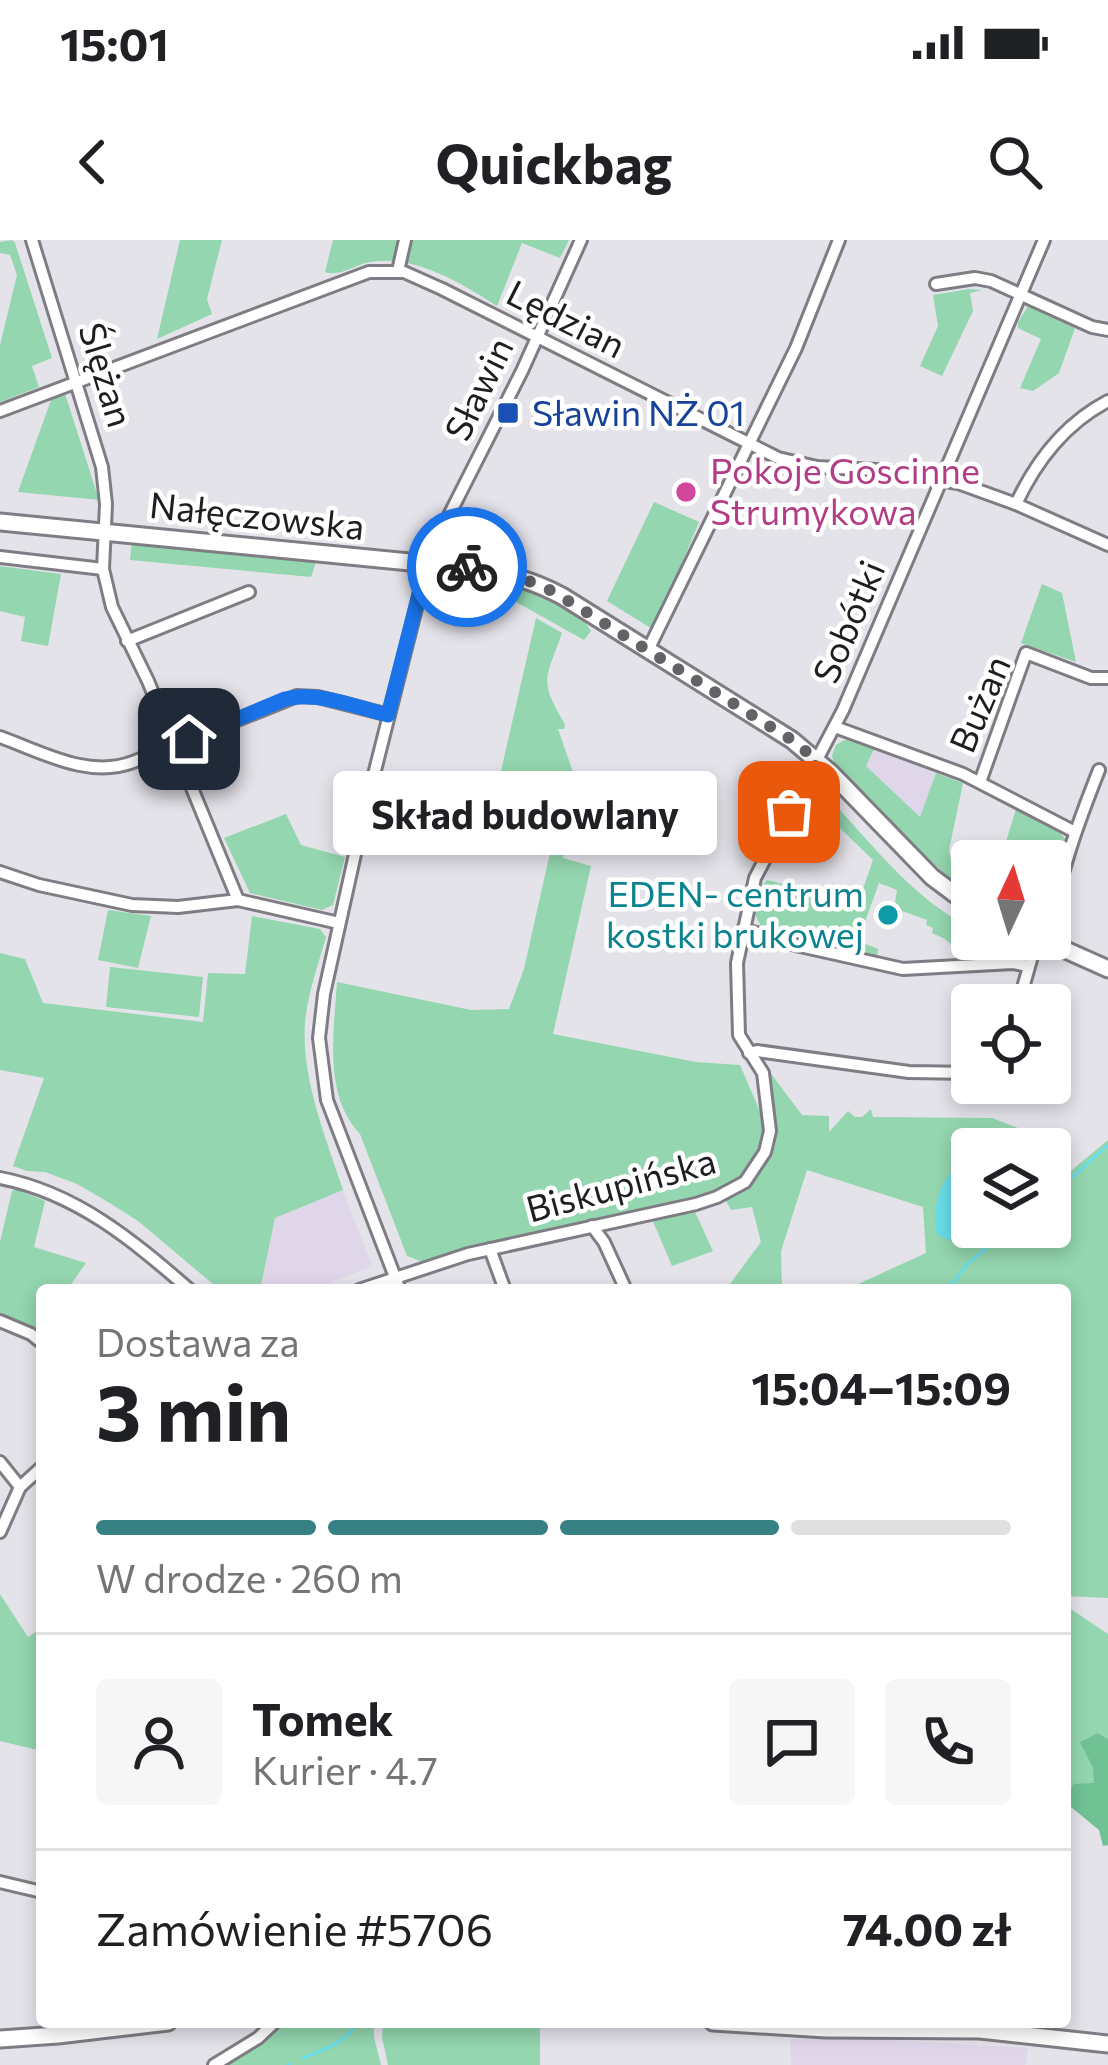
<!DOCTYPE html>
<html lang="pl">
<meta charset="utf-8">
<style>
body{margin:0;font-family:Commissioner,sans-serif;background:#f6f6f6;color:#202124;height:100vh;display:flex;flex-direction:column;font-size:45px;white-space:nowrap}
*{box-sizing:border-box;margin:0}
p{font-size:39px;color:#757577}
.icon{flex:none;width:66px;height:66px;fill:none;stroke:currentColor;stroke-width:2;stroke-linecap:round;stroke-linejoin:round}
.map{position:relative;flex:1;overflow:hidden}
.side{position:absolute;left:36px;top:1044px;width:1035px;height:744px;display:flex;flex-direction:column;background:#fff;border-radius:12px;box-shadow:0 6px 18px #0003}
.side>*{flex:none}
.needle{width:78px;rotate:4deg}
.buttons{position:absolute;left:951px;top:600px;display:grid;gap:24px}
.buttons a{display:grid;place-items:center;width:120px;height:120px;border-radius:12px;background:#fff;box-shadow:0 6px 18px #0003;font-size:60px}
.pin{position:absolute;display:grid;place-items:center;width:102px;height:102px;color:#fff;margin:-51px;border-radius:24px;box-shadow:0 6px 18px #0006}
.courier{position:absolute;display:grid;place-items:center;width:120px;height:120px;margin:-60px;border:9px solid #1a73e8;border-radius:50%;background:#fff;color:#222;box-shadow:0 3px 15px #0007}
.bubble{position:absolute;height:84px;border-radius:12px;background:#fff;box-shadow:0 6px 18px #0003;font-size:39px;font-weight:700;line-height:84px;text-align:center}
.headline em{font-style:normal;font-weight:700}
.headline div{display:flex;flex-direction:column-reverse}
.headline{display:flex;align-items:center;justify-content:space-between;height:204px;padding:0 60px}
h1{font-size:78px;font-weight:700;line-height:90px}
.bar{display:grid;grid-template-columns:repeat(4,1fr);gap:18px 12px;align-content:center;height:144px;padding:0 60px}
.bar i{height:15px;border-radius:9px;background:#e0e0e0}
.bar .active{background:#378084}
.bar p{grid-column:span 4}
.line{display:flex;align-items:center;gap:30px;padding:0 60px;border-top:3px solid #e0e0e0}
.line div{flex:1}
.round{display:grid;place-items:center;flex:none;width:126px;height:126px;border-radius:12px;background:#f6f6f6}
.status{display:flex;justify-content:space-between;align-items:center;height:84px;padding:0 60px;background:#fff;direction:ltr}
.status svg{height:33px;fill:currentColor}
header{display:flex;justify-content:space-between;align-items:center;height:156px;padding:0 60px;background:#fff;font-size:54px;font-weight:700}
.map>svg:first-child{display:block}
.commercial{fill:#e0d6ea}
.green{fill:#93d6af}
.forest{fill:#70c295}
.water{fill:#6bdcea}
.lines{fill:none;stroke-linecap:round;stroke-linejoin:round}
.stream{stroke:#6bdcea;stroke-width:3}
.street-casing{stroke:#7f7c83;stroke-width:16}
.secondary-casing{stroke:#7f7c83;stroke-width:21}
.street{stroke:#fff;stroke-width:10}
.secondary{stroke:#fff;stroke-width:15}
.done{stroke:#646267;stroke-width:12;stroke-dasharray:0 21.6}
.route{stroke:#1a73e8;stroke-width:15}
.transit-dot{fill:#1a4fb4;stroke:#fff;stroke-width:4.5}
.hotel-dot{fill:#d1479c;stroke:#fff;stroke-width:4.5}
.culture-dot{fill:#0f9aa8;stroke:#fff;stroke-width:4.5}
.labels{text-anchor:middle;stroke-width:9;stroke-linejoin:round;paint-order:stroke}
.street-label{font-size:36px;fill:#1e1d20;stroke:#fff}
.transit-label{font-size:36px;fill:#164399;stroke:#fff;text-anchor:start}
.hotel-label{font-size:36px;fill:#b23c85;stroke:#fff;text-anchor:start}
.culture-label{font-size:36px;fill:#0d838f;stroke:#fff;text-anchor:end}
</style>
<div class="status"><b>15:01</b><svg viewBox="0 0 49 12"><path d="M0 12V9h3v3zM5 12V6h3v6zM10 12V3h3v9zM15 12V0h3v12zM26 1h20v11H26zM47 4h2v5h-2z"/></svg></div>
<header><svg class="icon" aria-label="back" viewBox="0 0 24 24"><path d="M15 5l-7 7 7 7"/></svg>Quickbag<svg class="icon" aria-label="search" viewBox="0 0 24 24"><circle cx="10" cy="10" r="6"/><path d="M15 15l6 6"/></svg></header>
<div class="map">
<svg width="1108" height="1825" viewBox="0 0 1108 1825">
<rect width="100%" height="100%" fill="#e5e3ea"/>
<!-- commercial -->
<g class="commercial">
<path d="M874,509L936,533L920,578L865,525Z"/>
<path d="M343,950L372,1026L312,1050H260L275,978Z"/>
<path d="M790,1799L894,1800L1028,1808L1027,1818L1025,1825H791Z"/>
</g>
<!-- green -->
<g class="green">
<path d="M12,0L15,3L52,118L32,126L39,147L0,162V105L17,35L10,15L0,13V2Z"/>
<path d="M180,0H222L207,59L212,74L157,99Z"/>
<path d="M333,0H569L560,18L522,3L497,66C461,43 415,14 370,22C353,25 342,37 325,32Z"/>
<path d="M969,49L982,50L970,53L973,71L942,136L920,126L938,86L933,55Z"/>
<path d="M1028,66L1075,88L1059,133L1033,151L1020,148L1041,99L1018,88V82Z"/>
<path d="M65,154L68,163L99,260L18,252L51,160Z"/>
<path d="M654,262L699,282L654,390L607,361Z"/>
<path d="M132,299L250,311C270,317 305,315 316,322L311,337L130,320Z"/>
<path d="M0,326L61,334L48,406L21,401L25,377L0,371Z"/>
<path d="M442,330C492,338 562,343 591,391L584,400L507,357L479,349L429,344L433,334Z"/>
<path d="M1042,344L1062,353L1076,422L1021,403Z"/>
<path d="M536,378L562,393C545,441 539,440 565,484L564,489H558L573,532L582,535L563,618L591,626L553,794L696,822L740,825L762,876L765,896L752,923L736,941L699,958L423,1022L407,1016L360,894C323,855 334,792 337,742L471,770L509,769L524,729L551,608L523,578L526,566L495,557Z"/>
<path d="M844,500H851L874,509L866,526L920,577L936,533L963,543L949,610L952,627L972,642V657L929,620L835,527L832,515L836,505Z"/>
<path d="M812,553L826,555C870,601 913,660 972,688V699H995L1023,712L1024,717L1011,718L1006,712L992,715L989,720H979L977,703L957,704L956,709L945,699L932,693L933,688L926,685L927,680L894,668L897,650L879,643L858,701L878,709L877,718L814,705L762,688L755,675L763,645L767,640L858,663L873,620L810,559Z"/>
<path d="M1016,569L1058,590L1065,599L1050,664V621H1000Z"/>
<path d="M286,574L301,605L345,617L333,665L322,670L250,653L224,598Z"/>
<path d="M108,670L151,676L138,728L98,720Z"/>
<path d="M252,676L320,689L326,697C318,725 308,753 305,782C301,839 326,897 343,950L275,978L260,1050H220L138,981L108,962L77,944L45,932L27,931L13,926L44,838L0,830V713L25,719L43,763L203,782L208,733L245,734Z"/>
<path d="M110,727L203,737L199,777L106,767Z"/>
<path d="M769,831L802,875L829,876V892L848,871L855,877H862L871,869L873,877L992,878L1028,892L1044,909H972V926L958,927L951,932L971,996L982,987H1050V916L1067,934L1108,900V1358L1065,1356V1050H845L926,1013L923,967L807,930L781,1011L782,1050H711L725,1045L727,1048L761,1002L752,967L731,970L725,959C788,926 774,889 769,831Z"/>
<path d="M16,949L45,961L34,1007L86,1023L69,1047L72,1050H42V1096L30,1087L0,1075V1002L12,951Z"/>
<path d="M686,970L695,972L713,1011L672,1026L652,979Z"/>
<path d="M0,1354L28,1397L42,1388V1511L0,1501Z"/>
<path d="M1065,1365L1108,1394V1499L1098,1493L1094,1544H1073L1066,1563Z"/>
<path d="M288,1782H374V1797L381,1825H224Z"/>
<path d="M383,1782H540V1825H388L382,1797Z"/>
</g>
<!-- forest -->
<path class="forest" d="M1098,1493L1108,1499V1605L1103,1606L1099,1590L1066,1563L1073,1544L1094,1543L1093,1528L1080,1502Z"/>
<!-- water -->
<path class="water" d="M972,926V987H982C968,997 953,1007 937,994C932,976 937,947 952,932C958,925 964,926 972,926Z"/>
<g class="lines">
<!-- stream -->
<g class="stream">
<path d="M1050,957L1108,905"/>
<path d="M937,1050L954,1042L967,1024L1013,987"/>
<path d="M303,1818C323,1810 348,1802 357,1782"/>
<path d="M288,1825L290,1824"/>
</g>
<defs>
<g id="street">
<path d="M32,0L102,227L106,264L103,329L112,367L148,441L238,660"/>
<path d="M398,31L405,0"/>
<path d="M936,44L975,38L991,41L1092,87L1108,90"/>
<path d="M0,171L369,32H404L442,49L778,218L817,227L877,230L958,243L1016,264L1108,305"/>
<path d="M1016,264C1036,221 1066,183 1108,161"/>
<path d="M0,317L103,329"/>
<path d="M127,401L249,352"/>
<path d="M648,410L796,108L839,0"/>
<path d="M835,487L963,534L1075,592"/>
<path d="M0,497C42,512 88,539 133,522L297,456L318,457L389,475"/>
<path d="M980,542L1026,413L1091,438H1108"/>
<path d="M0,632L39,645L132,665L178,667L238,660L339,683"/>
<path d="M743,689L800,706L903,729L1013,723L1028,726"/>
<path d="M1050,692C1059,635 1078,583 1099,530"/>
<path d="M1018,765L1037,699"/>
<path d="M749,813L757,811L909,832L972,833"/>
<path d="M0,938C77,953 132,1000 190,1050"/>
<path d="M592,986L604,1002L626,1050"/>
<path d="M490,1009L505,1050"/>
<path d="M359,1050L468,1014L696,964L717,957L745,942L765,912L770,891L763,833L739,795L737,723L755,638L843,470L1044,0"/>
<path d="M400,1050L327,860L319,798L324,754L363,578L430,313L522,131L581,0"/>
<path d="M0,1081L31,1094L42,1103"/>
<path d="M0,1222L20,1247"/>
<path d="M0,1292L20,1247L42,1227"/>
<path d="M0,1642L42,1652"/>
<path d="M214,1825L258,1798L275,1782"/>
</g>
<g id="secondary">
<path d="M0,282L471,328C504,333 532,340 562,356L792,500L831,533L932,637L972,667"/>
<path d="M1041,699L1108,729"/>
<path d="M713,1782L826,1789L980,1790L1108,1804"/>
<path d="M0,1799L58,1795L168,1782"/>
</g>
</defs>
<!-- street casing -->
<use href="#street" class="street-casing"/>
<!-- secondary casing -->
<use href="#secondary" class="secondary-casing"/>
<!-- street -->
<use href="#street" class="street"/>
<!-- secondary -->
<use href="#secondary" class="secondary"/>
</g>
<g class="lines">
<!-- done -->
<path class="done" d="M467,327L520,337L554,352L792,500L818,521L789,572"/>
<!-- route -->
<path class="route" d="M189,499L285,459C320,451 355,467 388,475L427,323L467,327"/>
</g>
<!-- markers -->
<rect class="transit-dot" x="496" y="161" width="24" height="24" rx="6"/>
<circle class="hotel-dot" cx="686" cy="252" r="12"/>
<circle class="culture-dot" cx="888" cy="675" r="12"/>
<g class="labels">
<!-- street labels -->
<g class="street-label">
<text transform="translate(566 79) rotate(27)" y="13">Lędzian</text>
<text transform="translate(106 135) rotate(73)" y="13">Ślężan</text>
<text transform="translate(479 149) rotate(-64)" y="13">Sławin</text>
<text transform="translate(257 276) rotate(6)" y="13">Nałęczowska</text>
<text transform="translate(849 382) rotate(-67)" y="13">Sobótki</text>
<text transform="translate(980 464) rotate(-67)" y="13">Bużan</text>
<text transform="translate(621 945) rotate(-15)" y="13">Biskupińska</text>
</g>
<!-- transit labels -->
<g class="transit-label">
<text x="532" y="186">Sławin NŻ 01</text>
</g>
<!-- hotel labels -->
<g class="hotel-label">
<text x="710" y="244">Pokoje Goscinne<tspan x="710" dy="41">Strumykowa</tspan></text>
</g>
<!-- culture labels -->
<g class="culture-label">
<text x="864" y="667">EDEN- centrum<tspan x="864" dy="41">kostki brukowej</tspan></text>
</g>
</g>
</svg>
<div class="buttons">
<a><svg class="needle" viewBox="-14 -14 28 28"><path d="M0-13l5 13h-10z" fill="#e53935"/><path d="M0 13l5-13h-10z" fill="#757577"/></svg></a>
<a><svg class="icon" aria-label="locate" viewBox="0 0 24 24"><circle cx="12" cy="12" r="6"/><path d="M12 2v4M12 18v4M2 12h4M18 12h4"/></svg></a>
<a><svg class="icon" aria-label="layers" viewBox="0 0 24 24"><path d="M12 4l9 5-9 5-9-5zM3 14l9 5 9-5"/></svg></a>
</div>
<div class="pin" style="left:789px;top:572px;background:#ea580c"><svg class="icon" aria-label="bag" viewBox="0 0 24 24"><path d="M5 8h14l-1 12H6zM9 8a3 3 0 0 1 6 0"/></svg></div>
<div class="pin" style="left:189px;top:499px;background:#1f2937"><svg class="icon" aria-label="home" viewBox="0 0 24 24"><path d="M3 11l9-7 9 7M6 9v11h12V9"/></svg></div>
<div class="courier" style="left:467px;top:327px"><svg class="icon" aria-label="bike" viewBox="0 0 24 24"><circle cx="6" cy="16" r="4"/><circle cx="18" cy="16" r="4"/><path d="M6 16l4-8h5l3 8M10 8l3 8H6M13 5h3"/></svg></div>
<div class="bubble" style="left:333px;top:531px;width:384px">Skład budowlany</div>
<section class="side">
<div class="headline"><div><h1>3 min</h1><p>Dostawa za</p></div><em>15:04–15:09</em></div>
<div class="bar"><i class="active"></i><i class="active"></i><i class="active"></i><i></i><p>W drodze · 260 m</p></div>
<div class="line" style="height:216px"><a class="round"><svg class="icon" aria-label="person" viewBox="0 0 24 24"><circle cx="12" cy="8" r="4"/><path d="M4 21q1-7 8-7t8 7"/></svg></a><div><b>Tomek</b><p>Kurier · 4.7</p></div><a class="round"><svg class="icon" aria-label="chat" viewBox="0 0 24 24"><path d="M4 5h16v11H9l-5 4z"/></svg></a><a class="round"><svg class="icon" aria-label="phone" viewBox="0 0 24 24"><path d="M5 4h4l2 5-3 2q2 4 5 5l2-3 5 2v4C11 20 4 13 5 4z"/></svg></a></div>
<div class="line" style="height:156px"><div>Zamówienie #5706</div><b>74.00 zł</b></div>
</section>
</div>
